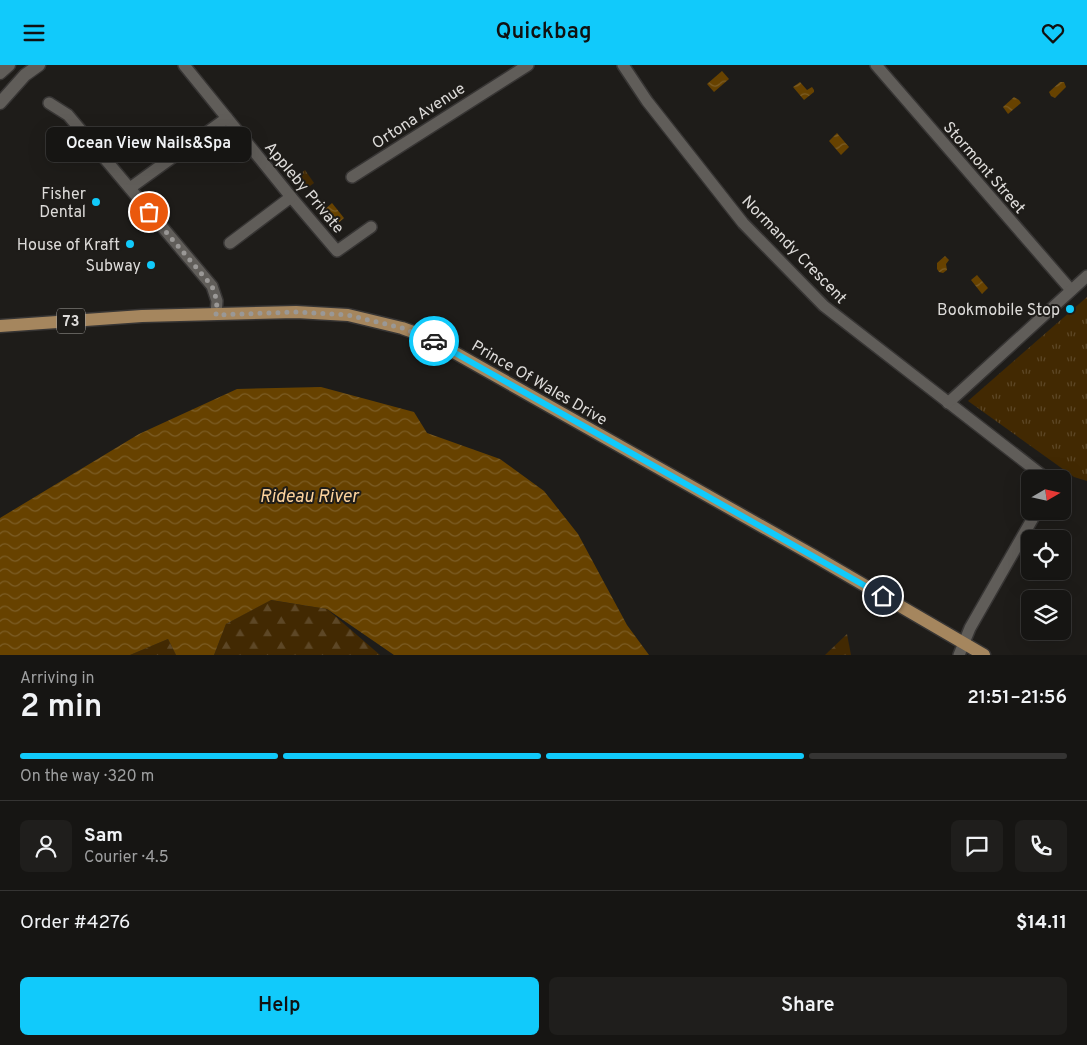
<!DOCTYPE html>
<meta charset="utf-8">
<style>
body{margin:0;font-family:Overpass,sans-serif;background:#1f1e1c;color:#f1f3f6;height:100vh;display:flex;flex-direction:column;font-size:19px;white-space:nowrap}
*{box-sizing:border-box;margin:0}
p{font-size:16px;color:#9e9fa0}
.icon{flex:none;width:28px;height:28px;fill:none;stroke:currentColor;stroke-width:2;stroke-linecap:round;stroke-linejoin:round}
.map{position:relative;height:590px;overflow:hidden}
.sheet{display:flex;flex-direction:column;background:#161513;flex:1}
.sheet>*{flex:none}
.needle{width:32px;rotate:81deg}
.buttons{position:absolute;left:1021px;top:405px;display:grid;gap:10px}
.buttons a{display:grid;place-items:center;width:50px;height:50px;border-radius:8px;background:#161513;box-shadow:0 5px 20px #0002,0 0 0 1px #353433;font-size:25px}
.pin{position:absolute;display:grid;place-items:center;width:42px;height:42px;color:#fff;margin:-21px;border:2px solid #fff;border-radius:50%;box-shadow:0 1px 5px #0007}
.courier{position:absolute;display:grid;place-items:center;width:50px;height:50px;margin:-25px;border:4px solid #11cafb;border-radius:50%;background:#fff;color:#222;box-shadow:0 1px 6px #0007}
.bubble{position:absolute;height:35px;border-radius:8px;background:#161513;box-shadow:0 5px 20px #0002,0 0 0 1px #353433;font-size:16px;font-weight:600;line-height:35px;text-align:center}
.headline em{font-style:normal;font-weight:600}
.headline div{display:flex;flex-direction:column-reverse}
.headline{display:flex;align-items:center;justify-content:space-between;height:85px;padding:0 20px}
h1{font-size:32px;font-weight:600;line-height:38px}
.bar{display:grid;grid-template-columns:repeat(4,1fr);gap:8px 5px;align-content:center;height:60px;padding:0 20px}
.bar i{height:6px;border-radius:4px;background:#353433}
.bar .selected{background:#11cafb}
.bar p{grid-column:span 4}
.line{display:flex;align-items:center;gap:12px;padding:0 20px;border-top:1px solid #353433}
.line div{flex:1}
.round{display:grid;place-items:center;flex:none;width:52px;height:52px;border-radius:8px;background:#1f1e1c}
.action{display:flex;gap:10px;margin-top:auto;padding:10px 20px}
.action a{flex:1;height:58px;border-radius:8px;background:#11cafb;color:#111;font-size:20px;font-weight:600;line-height:58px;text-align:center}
.action a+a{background:#1f1e1c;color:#f1f3f6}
header{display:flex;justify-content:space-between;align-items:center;height:65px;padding:0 20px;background:#11cafb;color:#111;font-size:22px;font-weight:600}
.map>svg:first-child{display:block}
.forest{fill:url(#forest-firs)}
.park{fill:url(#park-tufts)}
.water{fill:url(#water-waves)}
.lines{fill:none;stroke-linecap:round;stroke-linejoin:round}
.minor-casing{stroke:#373534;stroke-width:14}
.secondary-casing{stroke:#373534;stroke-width:15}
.primary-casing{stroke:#373534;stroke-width:15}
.minor{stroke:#605d59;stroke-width:11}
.secondary{stroke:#605d59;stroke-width:12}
.primary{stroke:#a5865e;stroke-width:12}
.done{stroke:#9a9896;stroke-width:5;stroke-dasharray:0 9}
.route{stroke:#11cafb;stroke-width:6}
.poi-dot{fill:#11cafb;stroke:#1e1c19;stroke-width:2}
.labels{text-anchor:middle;stroke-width:4;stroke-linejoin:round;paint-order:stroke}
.shield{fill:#1e1c19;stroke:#a4a29f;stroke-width:1}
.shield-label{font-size:15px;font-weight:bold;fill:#dddbd9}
.street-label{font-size:16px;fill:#dddbd9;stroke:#1e1c19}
.poi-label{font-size:16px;fill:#dddbd9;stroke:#1e1c19;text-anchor:end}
.water-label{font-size:18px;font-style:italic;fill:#fdd39d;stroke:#1e1c19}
</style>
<header><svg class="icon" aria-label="menu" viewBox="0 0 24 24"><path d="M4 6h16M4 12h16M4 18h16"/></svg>Quickbag<svg class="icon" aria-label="heart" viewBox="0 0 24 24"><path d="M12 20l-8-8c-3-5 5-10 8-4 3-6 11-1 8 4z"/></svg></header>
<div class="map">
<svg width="1087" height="590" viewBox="0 0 1087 590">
<defs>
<pattern id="forest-firs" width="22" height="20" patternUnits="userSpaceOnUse" patternTransform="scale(1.25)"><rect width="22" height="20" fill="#422902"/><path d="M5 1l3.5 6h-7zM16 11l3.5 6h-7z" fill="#5d4726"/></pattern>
<pattern id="park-tufts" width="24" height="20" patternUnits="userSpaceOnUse" patternTransform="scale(1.25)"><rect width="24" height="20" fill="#422902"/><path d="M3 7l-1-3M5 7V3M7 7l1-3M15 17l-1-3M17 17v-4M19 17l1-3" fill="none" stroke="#5d4726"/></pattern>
<pattern id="water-waves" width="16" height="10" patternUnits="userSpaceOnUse" patternTransform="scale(1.25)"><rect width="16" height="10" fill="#674200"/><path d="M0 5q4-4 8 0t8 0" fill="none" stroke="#7c5d25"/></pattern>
</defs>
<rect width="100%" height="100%" fill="#1e1c19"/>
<!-- forest -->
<g class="forest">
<path d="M270,535L327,544L380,590H214L226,559Z"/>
<path d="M847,569L851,590H825Z"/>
<path d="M168,574L176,590H130Z"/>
</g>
<!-- park -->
<g class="park">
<path d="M305,105L314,118L306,124L296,112Z"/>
<path d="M1087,232V416L1074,412L968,336Z"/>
</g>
<!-- water -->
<g class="water">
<path d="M722,6L729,14L714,27L707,19Z"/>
<path d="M800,17L807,25L812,22L814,25V27L804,35L793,22Z"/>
<path d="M1060,17H1064L1066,22L1055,33L1051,31L1049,27Z"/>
<path d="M1014,32L1019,35L1021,38L1008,49L1003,42Z"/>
<path d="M837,68L849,82L841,90L829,76Z"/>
<path d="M332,138L344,153L336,160L323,146Z"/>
<path d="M945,191L949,195L946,199L947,205L943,208L939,207L937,204V198Z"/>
<path d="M977,210L988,223L982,229L971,215Z"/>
<path d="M321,322L414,347L427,368L500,394L544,426L578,469L627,560L649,590H394L327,544L271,535L226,559L214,590H176L168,574L130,590H0V453L139,369L237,324Z"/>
</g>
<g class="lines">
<defs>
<g id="minor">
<path d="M184,0L291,132L337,186L371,162"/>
<path d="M623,0L647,36L743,158L824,241L1047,414"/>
<path d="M876,0L1071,225"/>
<path d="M49,38L68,50L212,221L217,236L216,249"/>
<path d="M352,112L528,0"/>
<path d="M130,123L227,53"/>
<path d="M230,178L291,132"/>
<path d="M948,338L1087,211"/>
<path d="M959,590L970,563L1037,446"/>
</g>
<g id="secondary">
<path d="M0,8L9,0"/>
<path d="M0,38L25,10L39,0"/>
</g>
<path id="primary" d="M0,261L142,251L296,247L348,250L402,263L427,272L816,492L984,590"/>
</defs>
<!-- minor casing -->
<use href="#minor" class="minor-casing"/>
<!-- secondary casing -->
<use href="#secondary" class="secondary-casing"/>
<!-- primary casing -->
<use href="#primary" class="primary-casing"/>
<!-- minor -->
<use href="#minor" class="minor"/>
<!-- secondary -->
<use href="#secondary" class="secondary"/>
<!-- primary -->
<use href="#primary" class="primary"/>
</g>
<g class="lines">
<!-- done -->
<path class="done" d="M149,147L212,221L217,236L216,250L296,247L348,250L402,263L434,276"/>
<!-- route -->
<path class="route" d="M434,276L883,531"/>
</g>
<!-- markers -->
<g class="poi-dot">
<circle cx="96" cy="137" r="5"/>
<circle cx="130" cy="179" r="5"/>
<circle cx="151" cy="200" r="5"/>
<circle cx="1070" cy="244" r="5"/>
</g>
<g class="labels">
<!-- shield labels -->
<rect class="shield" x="57" y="243.5" width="28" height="25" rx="4"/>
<g class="shield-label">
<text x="71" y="261">73</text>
</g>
<!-- street labels -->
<g class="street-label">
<text transform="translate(418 50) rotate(-33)" y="6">Ortona Avenue</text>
<text transform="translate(985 102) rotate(49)" y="6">Stormont Street</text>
<text transform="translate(305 122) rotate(50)" y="6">Appleby Private</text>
<text transform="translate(795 184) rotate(46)" y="6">Normandy Crescent</text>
<text transform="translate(540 317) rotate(30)" y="6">Prince Of Wales Drive</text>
</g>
<!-- poi labels -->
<g class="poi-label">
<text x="86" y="134">Fisher<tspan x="86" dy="18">Dental</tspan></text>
<text x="120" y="185">House of Kraft</text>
<text x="141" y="206">Subway</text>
<text x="1060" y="250">Bookmobile Stop</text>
</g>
<!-- water labels -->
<g class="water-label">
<text x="309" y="437">Rideau River</text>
</g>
</g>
</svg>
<div class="buttons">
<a><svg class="needle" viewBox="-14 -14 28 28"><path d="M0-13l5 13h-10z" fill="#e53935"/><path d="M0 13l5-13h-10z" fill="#9e9fa0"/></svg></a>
<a><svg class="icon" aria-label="locate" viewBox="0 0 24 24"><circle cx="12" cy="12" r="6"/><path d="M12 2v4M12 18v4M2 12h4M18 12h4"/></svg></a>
<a><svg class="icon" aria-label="layers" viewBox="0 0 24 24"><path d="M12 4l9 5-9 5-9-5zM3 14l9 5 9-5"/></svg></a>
</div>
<div class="pin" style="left:149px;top:147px;background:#ea580c"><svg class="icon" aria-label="bag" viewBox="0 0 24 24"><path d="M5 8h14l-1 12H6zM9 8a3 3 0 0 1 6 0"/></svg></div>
<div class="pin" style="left:883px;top:531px;background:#1f2937"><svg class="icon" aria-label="home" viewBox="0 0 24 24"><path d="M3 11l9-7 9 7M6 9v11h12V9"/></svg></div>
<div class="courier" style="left:434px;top:276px"><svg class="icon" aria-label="car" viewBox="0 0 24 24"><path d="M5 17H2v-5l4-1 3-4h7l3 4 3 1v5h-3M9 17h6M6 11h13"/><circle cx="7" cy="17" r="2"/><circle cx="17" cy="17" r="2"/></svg></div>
<div class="bubble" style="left:46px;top:62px;width:205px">Ocean View Nails&amp;Spa</div>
</div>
<section class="sheet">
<div class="headline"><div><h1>2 min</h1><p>Arriving in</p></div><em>21:51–21:56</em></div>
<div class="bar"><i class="selected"></i><i class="selected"></i><i class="selected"></i><i></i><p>On the way · 320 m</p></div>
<div class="line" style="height:90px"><a class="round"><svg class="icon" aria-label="person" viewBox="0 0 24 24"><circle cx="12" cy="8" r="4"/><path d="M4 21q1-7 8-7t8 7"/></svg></a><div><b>Sam</b><p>Courier · 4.5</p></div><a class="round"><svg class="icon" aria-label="chat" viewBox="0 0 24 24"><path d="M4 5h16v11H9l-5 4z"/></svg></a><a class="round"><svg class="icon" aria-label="phone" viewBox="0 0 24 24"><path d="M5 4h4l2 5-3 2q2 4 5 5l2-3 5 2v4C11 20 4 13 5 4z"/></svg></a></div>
<div class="line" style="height:65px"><div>Order #4276</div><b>$14.11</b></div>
<div class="action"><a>Help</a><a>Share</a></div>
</section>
